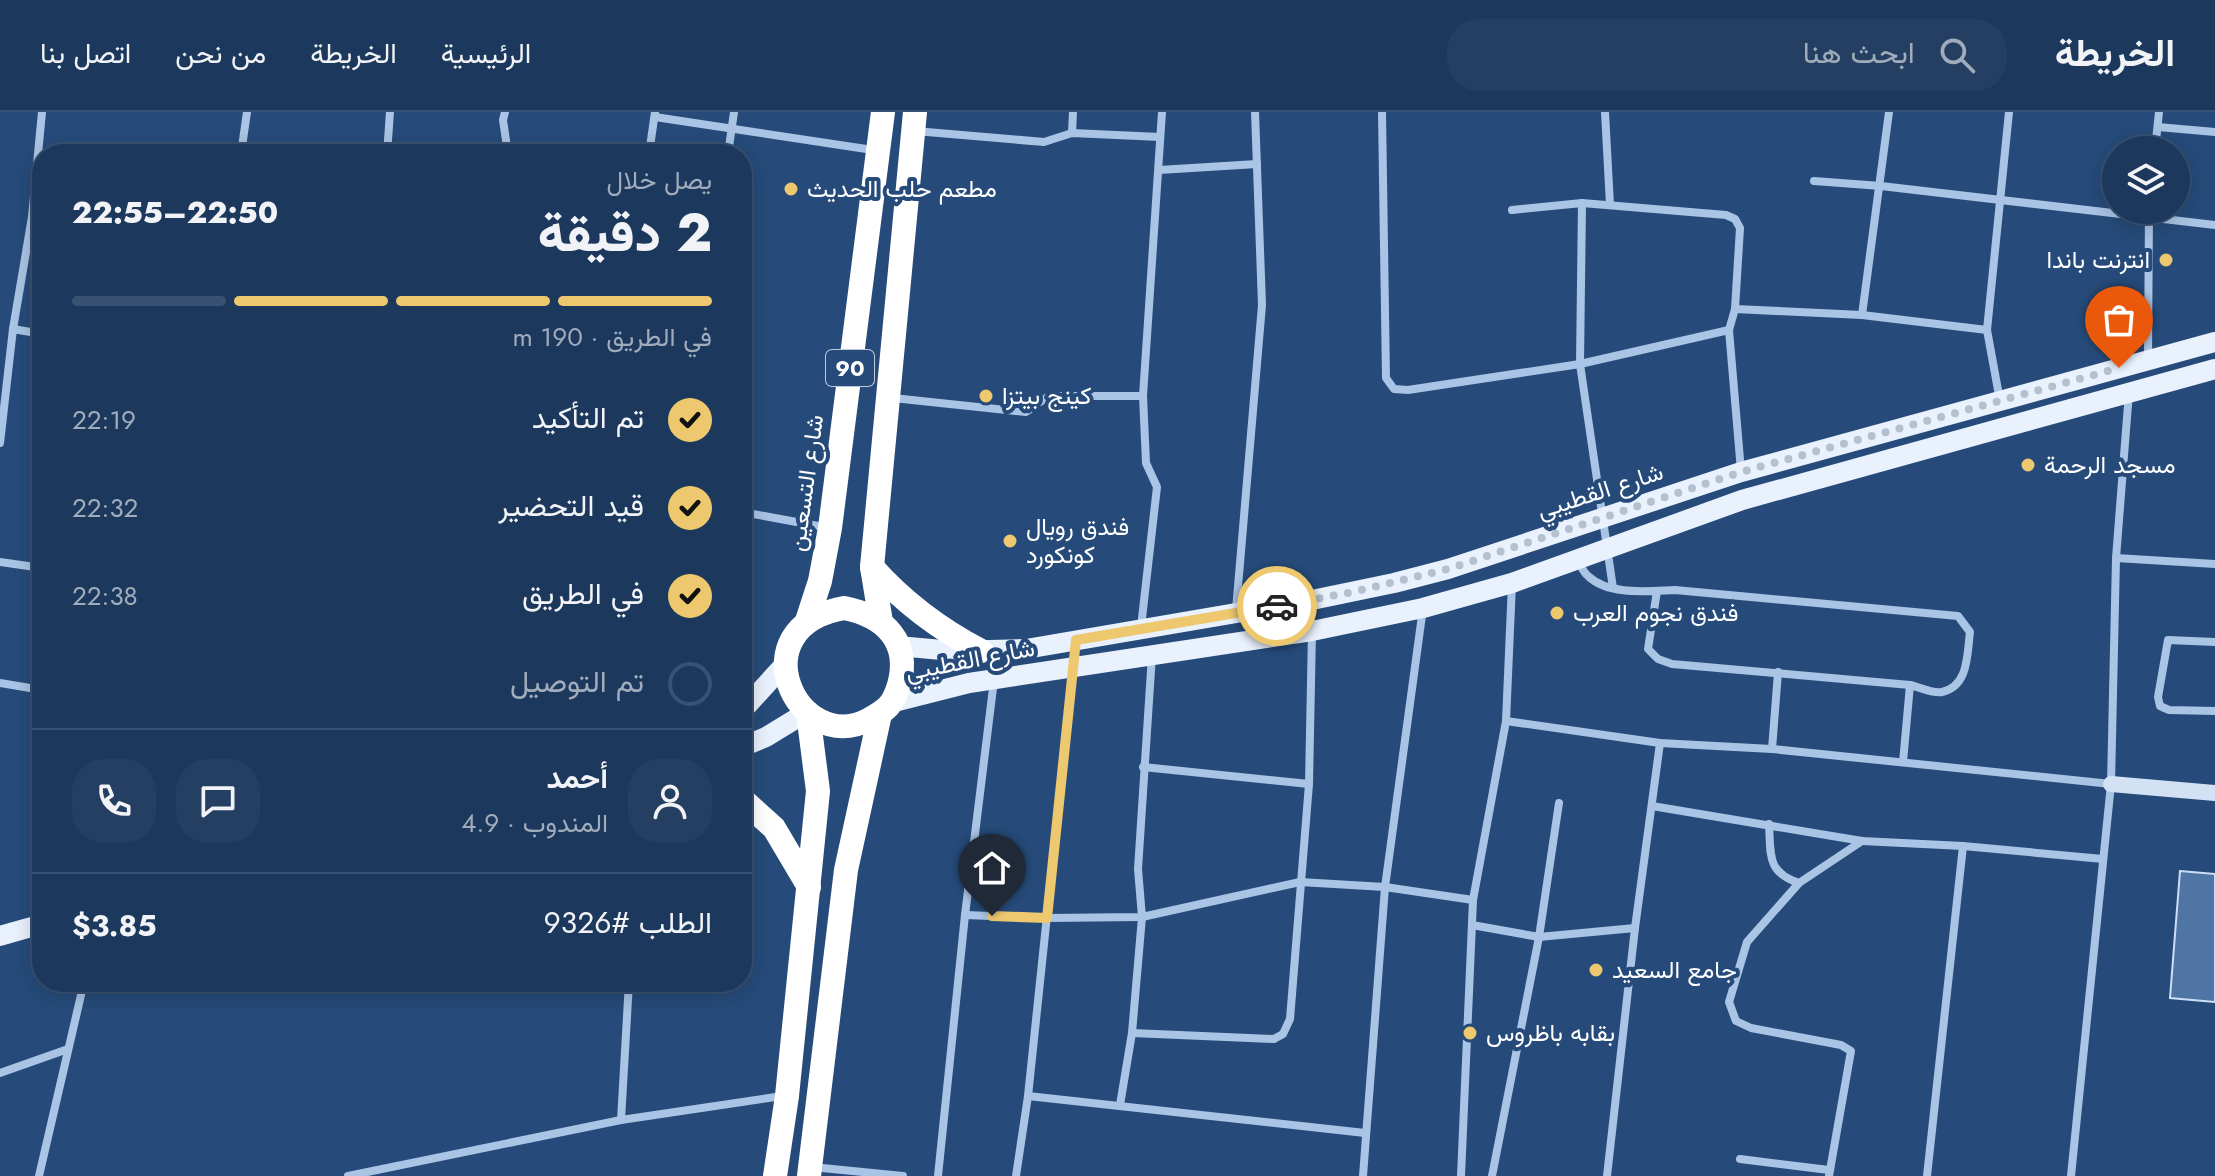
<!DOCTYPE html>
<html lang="ar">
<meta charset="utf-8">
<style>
body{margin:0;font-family:Jost,Vazirmatn,sans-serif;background:#253f62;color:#f1f3f6;direction:rtl;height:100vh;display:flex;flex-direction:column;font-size:30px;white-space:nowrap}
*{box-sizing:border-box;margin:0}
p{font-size:26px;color:#a0acbb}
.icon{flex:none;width:44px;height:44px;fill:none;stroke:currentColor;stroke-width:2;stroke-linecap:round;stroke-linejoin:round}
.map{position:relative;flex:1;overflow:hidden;direction:ltr}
.details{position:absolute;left:32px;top:32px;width:720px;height:848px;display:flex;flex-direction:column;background:#1c385c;border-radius:32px;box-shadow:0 4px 20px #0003,0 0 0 2px #3a5272;direction:rtl}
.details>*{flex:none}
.buttons{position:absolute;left:2102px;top:24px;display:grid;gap:16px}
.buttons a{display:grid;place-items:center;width:88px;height:88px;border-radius:50%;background:#1c385c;box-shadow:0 4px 20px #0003,0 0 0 2px #3a5272;font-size:40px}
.pin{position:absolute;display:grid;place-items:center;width:68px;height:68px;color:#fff;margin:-82px -34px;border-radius:50% 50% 50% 0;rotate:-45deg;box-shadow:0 0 8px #0007}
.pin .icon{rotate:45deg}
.courier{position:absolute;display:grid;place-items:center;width:80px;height:80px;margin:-40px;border:6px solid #edc86f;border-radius:50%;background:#fff;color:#222;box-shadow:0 2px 10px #0007}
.headline em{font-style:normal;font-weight:800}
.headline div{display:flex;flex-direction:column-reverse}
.headline{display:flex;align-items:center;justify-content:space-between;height:136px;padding:0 40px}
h1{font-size:52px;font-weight:800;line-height:60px}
.bar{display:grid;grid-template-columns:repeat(4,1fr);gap:12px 8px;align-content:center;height:96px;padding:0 40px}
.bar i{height:10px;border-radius:6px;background:#3a5272}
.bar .active{background:#edc86f}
.bar p{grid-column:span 4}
.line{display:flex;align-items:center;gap:20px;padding:0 40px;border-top:2px solid #3a5272}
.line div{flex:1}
.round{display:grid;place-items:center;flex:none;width:84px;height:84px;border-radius:32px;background:#253f62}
ol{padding:0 40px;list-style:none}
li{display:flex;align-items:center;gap:24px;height:88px}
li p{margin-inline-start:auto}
li .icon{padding:8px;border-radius:50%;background:#edc86f;color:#111;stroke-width:4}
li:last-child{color:#a0acbb}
li i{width:44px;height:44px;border:4px solid #3a5272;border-radius:50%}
header{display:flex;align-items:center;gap:48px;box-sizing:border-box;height:112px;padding:0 40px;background:#1c385c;border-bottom:2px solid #3a5272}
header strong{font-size:38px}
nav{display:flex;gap:44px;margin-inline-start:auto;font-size:28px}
.search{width:560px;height:72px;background:#253f62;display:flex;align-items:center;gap:20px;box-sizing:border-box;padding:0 28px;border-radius:32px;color:#a0acbb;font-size:30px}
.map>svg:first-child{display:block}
.building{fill:#4e75a3;stroke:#ccdef3;stroke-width:2}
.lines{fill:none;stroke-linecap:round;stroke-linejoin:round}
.street{stroke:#a9c4e4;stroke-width:8}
.secondary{stroke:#d2e1f4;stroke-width:16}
.primary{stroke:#e9f1fc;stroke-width:20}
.highway{stroke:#fff;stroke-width:24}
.done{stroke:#b3c0d0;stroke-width:8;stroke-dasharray:0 14.4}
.route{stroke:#edc86f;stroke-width:10}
.poi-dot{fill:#edc86f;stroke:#264b7a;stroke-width:3}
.labels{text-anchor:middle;stroke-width:8;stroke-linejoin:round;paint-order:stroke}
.shield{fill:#264b7a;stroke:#bec9d7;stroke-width:2}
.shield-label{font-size:22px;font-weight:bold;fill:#fff}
.poi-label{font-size:24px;fill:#fff;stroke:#264b7a;text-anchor:start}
.street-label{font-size:24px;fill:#fff;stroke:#264b7a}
</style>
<header>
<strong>الخريطة</strong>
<div class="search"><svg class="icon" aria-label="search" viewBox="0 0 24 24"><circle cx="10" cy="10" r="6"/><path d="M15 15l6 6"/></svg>ابحث هنا</div>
<nav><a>الرئيسية</a><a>الخريطة</a><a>من نحن</a><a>اتصل بنا</a></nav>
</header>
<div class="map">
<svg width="2215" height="1064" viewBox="0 0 2215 1064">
<rect width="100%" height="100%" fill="#264b7a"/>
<!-- building -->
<path class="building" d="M2180,759L2215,762V890L2170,886Z"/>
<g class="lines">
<!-- street -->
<g class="street">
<path d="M505,0L503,8L508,42"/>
<path d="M1382,0L1386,266L1394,277L1408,278L1580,252L1729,218"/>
<path d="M1605,0L1610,93"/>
<path d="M655,5L873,38"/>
<path d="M2158,15L2215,20"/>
<path d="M915,19L1044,30L1072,21L1160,25"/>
<path d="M1072,21L1073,0"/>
<path d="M2155,38L2159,0"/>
<path d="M388,39L408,42"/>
<path d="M241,42L247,0"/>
<path d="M387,42L390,0"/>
<path d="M649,42L655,0"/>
<path d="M728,42L734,0"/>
<path d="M1159,58L1257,52"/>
<path d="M1814,69L1881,74L2215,113"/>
<path d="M1582,91L1580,252L1613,476"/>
<path d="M1512,98L1582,91L1726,103L1735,107L1740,116L1735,197L1729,218L1741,359"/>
<path d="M1735,197L1862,203L1987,218"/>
<path d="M1862,203L1889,0"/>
<path d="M13,217L42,222"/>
<path d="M2148,245L2149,98"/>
<path d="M893,286L1026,300L1046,286L1055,284H1143"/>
<path d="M2000,289L1987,218L2009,0"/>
<path d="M0,331L13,217L32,105L42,0"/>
<path d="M742,400L829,416"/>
<path d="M2116,446L2215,452"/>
<path d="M1577,448C1580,452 1583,460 1588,464C1609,484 1648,479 1675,478L1958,504L1970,520C1967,542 1969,574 1942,580C1933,582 1919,575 1910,573L1672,552L1658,547L1648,537L1657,479"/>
<path d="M0,450L42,456"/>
<path d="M1236,498L1262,193L1255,0"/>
<path d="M1141,515L1157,375L1146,351L1143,284L1162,0"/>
<path d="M2215,530L2168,528L2158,585L2160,594L2169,598L2215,599"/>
<path d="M0,571L42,578"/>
<path d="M1506,609L1660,631L1772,637L2111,672"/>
<path d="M1772,637L1778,560"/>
<path d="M1903,650L1910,573"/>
<path d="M1143,655L1309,672"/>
<path d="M1652,694L1862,729L1963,734L2103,747"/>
<path d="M1769,712C1771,742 1766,760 1799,771"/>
<path d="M965,803L1047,806L1142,805L1300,770L1385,775L1473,788"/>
<path d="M1472,813L1539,825L1635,816"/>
<path d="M1132,921L1274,927L1283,922L1290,907L1309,672L1312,519"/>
<path d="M0,961L68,937"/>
<path d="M1028,984L1365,1021"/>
<path d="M1120,993L1132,921L1142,805L1138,757L1152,543"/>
<path d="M621,1008L629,870"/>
<path d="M1740,1047L1829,1058"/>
<path d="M812,1055L903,1064"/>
<path d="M39,1064L84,870"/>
<path d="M348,1064L621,1008L782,984"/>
<path d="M938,1064L965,803L994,568"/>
<path d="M1016,1064L1028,984L1076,528"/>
<path d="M1363,1064L1385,775L1423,496"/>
<path d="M1461,1064L1473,788L1506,609L1512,472"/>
<path d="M1492,1064L1539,825L1559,691"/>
<path d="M1607,1064L1635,816L1660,631"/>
<path d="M1829,1064L1851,939L1841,933L1751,916L1736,909L1729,890L1747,830L1799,771L1862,729"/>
<path d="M1927,1064L1963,734"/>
<path d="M2071,1064L2111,672L2116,446L2129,280"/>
</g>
<!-- secondary -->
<path class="secondary" d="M2111,672L2215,681"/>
<!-- primary -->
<g class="primary">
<path d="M898,534L953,539L1026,537L1312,488L1394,471L1448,457L1741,360L2215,230"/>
<path d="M894,590L969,571L1312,519L1423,496L1512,471L1742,388L2215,257"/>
<path d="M742,599L785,552"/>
<path d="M742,635L766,625L807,600"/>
<path d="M0,824L42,812"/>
</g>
<!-- highway -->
<g class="highway">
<path d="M872,455C904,491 939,517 981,539"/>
<path d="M844,496C885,504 911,530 899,573C893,593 887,598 868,608C797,644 737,515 844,496Z"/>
<path d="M807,509L820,469L830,416L883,0"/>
<path d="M881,510L872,455L915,0"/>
<path d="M742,687L774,716L809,775"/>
<path d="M775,1064L787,984L818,679L808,601"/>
<path d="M809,1064L846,758L880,602"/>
</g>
</g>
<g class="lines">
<!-- done -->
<path class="done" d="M1277,494L1353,480L1448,457L1741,360L2119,256"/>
<!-- route -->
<path class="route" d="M992,804L1047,806L1076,528L1277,494"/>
</g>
<!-- markers -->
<g class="poi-dot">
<circle cx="791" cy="77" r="8"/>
<circle cx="2166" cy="148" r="8"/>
<circle cx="986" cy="284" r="8"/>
<circle cx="2028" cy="353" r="8"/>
<circle cx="1010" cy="429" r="8"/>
<circle cx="1557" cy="501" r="8"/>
<circle cx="1596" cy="858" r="8"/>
<circle cx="1470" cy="921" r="8"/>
</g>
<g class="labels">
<!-- shield labels -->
<rect class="shield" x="826" y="238" width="48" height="36" rx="6"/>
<g class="shield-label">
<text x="850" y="264">90</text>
</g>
<!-- poi labels -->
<g class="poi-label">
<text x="807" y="85">مطعم حلب الحديث</text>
<text x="2150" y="156" text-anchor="end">انترنت باندا</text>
<text x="1002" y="292">كينج بيتزا</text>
<text x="2044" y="361">مسجد الرحمة</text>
<text x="1026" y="423">فندق رويال<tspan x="1026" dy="28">كونكورد</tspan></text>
<text x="1573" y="509">فندق نجوم العرب</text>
<text x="1612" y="866">جامع السعيد</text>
<text x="1486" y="929">بقابه باظروس</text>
</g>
<!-- street labels -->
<g class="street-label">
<text transform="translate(806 371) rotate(-82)" y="8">شارع التسعين</text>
<text transform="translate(1600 379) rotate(-18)" y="8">شارع القطيبي</text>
<text transform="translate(970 548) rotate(-11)" y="8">شارع القطيبي</text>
</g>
</g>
</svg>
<div class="buttons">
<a><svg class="icon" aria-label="layers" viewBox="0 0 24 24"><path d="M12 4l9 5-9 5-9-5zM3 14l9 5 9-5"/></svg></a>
</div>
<div class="pin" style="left:2119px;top:256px;background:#ea580c"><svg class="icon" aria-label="bag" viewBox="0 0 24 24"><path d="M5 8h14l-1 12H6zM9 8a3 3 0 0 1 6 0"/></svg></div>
<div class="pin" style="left:992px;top:804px;background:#1f2937"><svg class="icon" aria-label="home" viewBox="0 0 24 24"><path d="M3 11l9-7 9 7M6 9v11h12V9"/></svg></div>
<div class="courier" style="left:1277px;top:494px"><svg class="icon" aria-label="car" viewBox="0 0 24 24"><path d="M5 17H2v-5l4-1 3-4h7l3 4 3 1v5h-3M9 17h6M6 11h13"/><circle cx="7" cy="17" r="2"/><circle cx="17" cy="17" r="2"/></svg></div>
<section class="details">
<div class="headline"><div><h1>2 دقيقة</h1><p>يصل خلال</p></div><em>22:50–22:55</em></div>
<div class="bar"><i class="active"></i><i class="active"></i><i class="active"></i><i></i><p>في الطريق · 190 m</p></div>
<ol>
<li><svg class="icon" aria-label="check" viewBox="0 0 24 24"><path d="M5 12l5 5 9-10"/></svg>تم التأكيد<p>22:19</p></li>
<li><svg class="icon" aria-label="check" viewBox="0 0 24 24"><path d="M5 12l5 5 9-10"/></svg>قيد التحضير<p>22:32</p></li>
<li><svg class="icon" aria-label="check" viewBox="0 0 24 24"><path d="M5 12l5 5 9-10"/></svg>في الطريق<p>22:38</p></li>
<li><i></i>تم التوصيل</li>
</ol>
<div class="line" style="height:144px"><a class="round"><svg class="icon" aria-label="person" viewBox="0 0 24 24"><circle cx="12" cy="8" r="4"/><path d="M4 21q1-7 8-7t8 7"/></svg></a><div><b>أحمد</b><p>المندوب · 4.9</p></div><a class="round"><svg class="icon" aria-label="chat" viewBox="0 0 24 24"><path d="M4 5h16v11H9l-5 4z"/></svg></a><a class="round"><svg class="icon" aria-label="phone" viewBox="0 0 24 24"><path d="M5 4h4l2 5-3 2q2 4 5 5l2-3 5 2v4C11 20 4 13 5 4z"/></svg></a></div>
<div class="line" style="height:104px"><div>الطلب #9326</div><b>$3.85</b></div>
</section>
</div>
